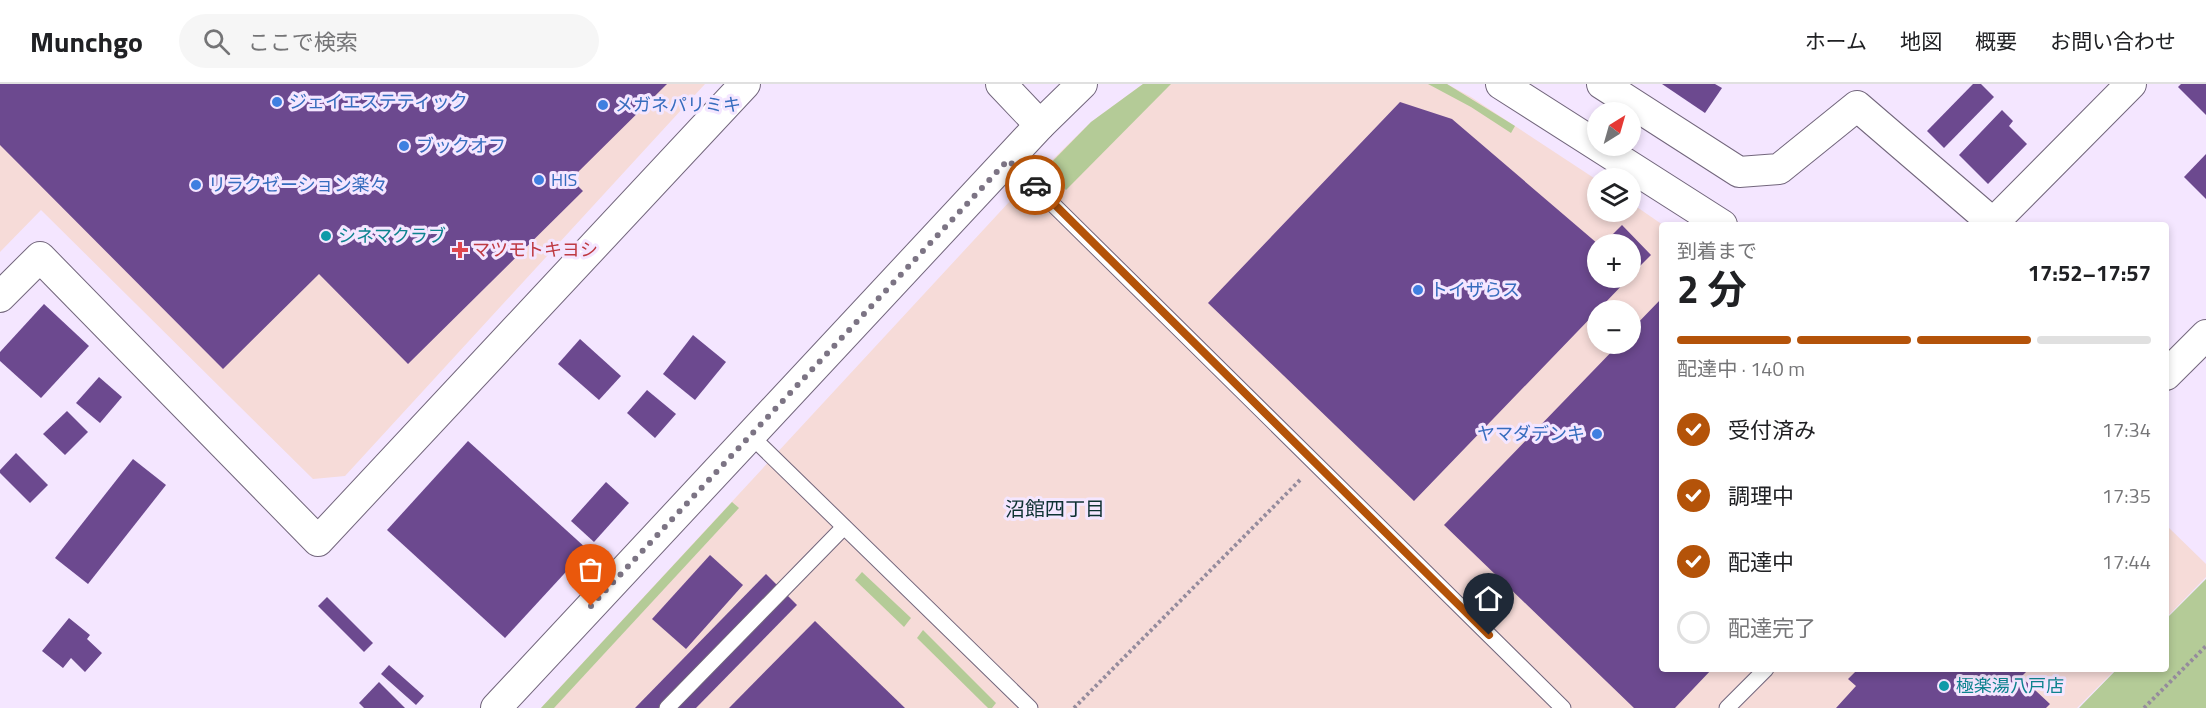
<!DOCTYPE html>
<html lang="ja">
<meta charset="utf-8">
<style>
body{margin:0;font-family:"Titillium Web","Noto Sans JP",sans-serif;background:#f6f6f6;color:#202124;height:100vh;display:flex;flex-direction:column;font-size:22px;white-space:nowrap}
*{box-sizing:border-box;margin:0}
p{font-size:20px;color:#757577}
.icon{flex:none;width:33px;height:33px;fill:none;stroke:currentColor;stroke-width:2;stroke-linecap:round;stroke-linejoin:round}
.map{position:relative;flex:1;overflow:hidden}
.panel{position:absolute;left:1659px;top:138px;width:510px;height:450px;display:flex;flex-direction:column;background:#fff;border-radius:6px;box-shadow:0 3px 9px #0003}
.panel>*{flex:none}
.needle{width:39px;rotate:37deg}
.tools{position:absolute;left:1587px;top:18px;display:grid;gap:12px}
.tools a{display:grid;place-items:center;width:54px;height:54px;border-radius:50%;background:#fff;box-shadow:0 3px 9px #0003;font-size:30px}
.pin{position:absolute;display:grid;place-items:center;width:51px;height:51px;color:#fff;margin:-62px -26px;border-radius:50% 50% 50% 0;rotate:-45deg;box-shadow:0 0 6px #0007}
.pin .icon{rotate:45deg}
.courier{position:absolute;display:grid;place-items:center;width:60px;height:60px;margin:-30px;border:4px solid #b45309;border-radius:50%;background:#fff;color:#222;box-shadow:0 2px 8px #0007}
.head em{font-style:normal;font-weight:700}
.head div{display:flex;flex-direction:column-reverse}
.head{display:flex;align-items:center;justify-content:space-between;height:102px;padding:0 18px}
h1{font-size:39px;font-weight:700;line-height:45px}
.bar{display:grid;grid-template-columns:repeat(4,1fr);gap:9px 6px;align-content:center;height:72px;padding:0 18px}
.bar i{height:8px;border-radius:4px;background:#e0e0e0}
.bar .active{background:#b45309}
.bar p{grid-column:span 4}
ol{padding:0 18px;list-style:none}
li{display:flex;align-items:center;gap:18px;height:66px}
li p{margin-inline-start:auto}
li .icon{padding:6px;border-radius:50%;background:#b45309;color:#fff;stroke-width:4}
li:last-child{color:#757577}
li i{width:33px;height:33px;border:3px solid #e0e0e0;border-radius:50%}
header{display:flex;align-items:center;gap:36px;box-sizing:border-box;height:84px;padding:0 30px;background:#fff;border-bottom:2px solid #e0e0e0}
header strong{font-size:28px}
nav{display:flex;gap:33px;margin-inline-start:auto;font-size:21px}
.search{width:420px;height:54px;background:#f6f6f6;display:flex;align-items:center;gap:15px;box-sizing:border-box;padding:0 21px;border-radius:33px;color:#757577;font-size:22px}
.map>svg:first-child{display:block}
.commercial{fill:#f6dbd8;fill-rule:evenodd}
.green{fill:#b4cb97}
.building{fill:#6c498f}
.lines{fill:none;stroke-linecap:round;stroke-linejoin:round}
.service-casing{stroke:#72667c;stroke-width:17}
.minor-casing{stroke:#72667c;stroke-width:32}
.path{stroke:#958b9c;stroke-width:4;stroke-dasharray:3 3;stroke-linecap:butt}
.service{stroke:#fff;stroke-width:15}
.minor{stroke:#fff;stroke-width:30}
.done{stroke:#7c7484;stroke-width:6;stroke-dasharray:0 10.8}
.route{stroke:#b45309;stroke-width:8}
.shop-dot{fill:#3f7fe0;stroke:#f4e6ff;stroke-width:2}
.culture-dot{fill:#0f9aa8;stroke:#f4e6ff;stroke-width:2}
.health-dot{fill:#e0444e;stroke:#f4e6ff;stroke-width:2}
.labels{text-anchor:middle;stroke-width:6;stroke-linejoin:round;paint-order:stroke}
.shop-label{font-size:18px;fill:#366cbe;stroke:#f4e6ff;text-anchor:start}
.culture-label{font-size:18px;fill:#0d838f;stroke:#f4e6ff;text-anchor:start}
.health-label{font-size:18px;fill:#be3a42;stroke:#f4e6ff;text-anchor:start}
.neighbourhood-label{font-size:20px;fill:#0e3132;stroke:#f4e6ff}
</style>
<header>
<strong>Munchgo</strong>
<div class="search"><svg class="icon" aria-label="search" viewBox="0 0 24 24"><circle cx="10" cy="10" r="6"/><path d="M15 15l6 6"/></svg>ここで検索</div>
<nav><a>ホーム</a><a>地図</a><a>概要</a><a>お問い合わせ</a></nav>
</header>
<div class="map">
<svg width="2206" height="624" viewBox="0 0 2206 624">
<rect width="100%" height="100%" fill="#f4e6ff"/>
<!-- commercial -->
<g class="commercial">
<path d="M0,0H705L345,392L313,395L41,126L0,168Z"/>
<path d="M1143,0H1447L1471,13L1597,96L1598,128H1630L1631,119L1663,141L1662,585H2116L2077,624H541L1010,117L1091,38ZM1598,160H1630V194H1598ZM1598,226H1630V260H1598Z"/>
<path d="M2166,441L2206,480V493L2166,534Z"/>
</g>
<!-- green -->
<g class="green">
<path d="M1143,0H1171L1066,106L1044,86L1091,38Z"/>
<path d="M1428,0H1447L1515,42L1511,49L1471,23Z"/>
<path d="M732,418L739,424L554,624H541Z"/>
<path d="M862,488L911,534L904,543L855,496Z"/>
<path d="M2206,495V624H2079L2117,585H2166V535Z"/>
<path d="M923,546L996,619L992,624H988L917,554Z"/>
</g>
<!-- building -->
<g class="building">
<path d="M0,0H667L571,95L583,107L408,280L319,190L223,285L0,61Z"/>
<path d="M1662,0H1715L1722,4L1705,29Z"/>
<path d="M1973,0H1981L1994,13L1944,64L1927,47Z"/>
<path d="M2181,0H2206V31L2178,3Z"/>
<path d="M1400,18L1452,35L1598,160V194H1629L1414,417L1208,219Z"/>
<path d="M2002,26L2013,37L2009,42L2027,60L1988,100L1959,71Z"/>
<path d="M2206,70V115L2184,93Z"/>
<path d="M1622,141L1651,171L1630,192V160H1603Z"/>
<path d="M1662,214V585H1712L1675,624H1634L1444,441L1619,260H1630V247Z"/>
<path d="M44,220L89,262L41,314L0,277V268Z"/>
<path d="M693,251L726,278L695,316L663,290Z"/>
<path d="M580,255L621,292L599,316L558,280Z"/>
<path d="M99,293L122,313L100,339L76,319Z"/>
<path d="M647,306L676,330L655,354L627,329Z"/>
<path d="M67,327L88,348L65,371L43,350Z"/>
<path d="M468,357L587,465L505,554L387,446Z"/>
<path d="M16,369L48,401L30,419L0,389V386Z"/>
<path d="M133,375L166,401L88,500L55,474Z"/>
<path d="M606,398L629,419L594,458L571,437Z"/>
<path d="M710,471L743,501L686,565L652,535Z"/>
<path d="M766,490L797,521L696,624H635Z"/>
<path d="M327,513L373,559L364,568L318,522Z"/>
<path d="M69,534L90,551L87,555L102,569L85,588L71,574L63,584L42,567Z"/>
<path d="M815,537L905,624H729Z"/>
<path d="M389,581L424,612L416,621L381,590Z"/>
<path d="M1858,585H2029L2021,593L2050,620L2046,624H1836L1856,602L1848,595Z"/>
<path d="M379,598L405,624H364L359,619Z"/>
</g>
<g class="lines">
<defs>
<g id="service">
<path d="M1008,76L1563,624"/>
<path d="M750,351L1030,624"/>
<path d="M667,624L844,443"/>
<path d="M1727,624L1766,585"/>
</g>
<g id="minor">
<path d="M1001,0L1040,41"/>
<path d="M1501,0L1722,141"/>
<path d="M1602,0L1739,88L1779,85L1857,22L1993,139L2131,0"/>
<path d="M0,213L40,173L318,457L745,0"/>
<path d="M2166,291L2206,251"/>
<path d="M496,624L1040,41L1082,0"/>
</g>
</defs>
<!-- service casing -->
<use href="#service" class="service-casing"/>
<!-- minor casing -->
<use href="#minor" class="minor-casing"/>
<!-- path -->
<g class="path">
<path d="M1074,624L1301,395"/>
<path d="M2144,624L2206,562"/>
</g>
<!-- service -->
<use href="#service" class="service"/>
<!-- minor -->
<use href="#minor" class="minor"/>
</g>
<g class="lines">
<!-- done -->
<path class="done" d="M591,522L1008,76L1035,101"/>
<!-- route -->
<path class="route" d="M1035,101L1489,551"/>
</g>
<!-- markers -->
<g class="shop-dot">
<circle cx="277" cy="18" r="6"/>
<circle cx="603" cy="21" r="6"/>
<circle cx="404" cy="62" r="6"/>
<circle cx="539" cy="96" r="6"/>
<circle cx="196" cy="101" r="6"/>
<circle cx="1418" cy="206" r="6"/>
<circle cx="1597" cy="350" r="6"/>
</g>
<g class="culture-dot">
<circle cx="326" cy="152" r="6"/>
<circle cx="1944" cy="602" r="6"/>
</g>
<path class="health-dot" d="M457 157h6v6h6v6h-6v6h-6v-6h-6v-6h6z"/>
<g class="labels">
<!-- shop labels -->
<g class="shop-label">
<text x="289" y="24">ジェイエステティック</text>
<text x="615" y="27">メガネパリミキ</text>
<text x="416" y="68">ブックオフ</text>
<text x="551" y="102">HIS</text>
<text x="208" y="107">リラクゼーション楽々</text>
<text x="1430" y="212">トイザらス</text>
<text x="1585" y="356" text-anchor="end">ヤマダデンキ</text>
</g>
<!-- culture labels -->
<g class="culture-label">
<text x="338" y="158">シネマクラブ</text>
<text x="1956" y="608">極楽湯八戸店</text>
</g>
<!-- health labels -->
<g class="health-label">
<text x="472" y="172">マツモトキヨシ</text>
</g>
<!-- neighbourhood labels -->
<g class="neighbourhood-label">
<text x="1055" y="432">沼館四丁目</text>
</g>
</g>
</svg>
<div class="tools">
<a><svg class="needle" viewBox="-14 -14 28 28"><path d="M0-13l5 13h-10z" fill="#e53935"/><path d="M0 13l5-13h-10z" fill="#757577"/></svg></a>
<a><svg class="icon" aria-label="layers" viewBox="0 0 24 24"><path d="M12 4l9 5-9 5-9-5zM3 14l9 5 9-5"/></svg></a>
<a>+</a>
<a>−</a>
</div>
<div class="pin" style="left:591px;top:522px;background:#ea580c"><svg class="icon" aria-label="bag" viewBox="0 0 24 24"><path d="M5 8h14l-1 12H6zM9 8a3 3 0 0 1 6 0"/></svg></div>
<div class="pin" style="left:1489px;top:551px;background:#1f2937"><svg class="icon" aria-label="home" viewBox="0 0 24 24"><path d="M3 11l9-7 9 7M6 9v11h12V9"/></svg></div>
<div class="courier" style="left:1035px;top:101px"><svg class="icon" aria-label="car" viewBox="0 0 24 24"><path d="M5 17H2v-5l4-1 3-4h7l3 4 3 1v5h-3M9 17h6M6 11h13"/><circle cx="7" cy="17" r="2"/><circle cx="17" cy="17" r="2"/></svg></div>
<section class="panel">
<div class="head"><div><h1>2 分</h1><p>到着まで</p></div><em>17:52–17:57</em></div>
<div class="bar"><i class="active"></i><i class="active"></i><i class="active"></i><i></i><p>配達中 · 140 m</p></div>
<ol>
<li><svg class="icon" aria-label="check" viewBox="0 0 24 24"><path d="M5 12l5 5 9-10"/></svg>受付済み<p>17:34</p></li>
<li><svg class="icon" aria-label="check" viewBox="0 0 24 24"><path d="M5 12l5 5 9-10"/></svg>調理中<p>17:35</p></li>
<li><svg class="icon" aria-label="check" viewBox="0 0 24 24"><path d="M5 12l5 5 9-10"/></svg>配達中<p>17:44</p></li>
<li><i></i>配達完了</li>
</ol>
</section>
</div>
